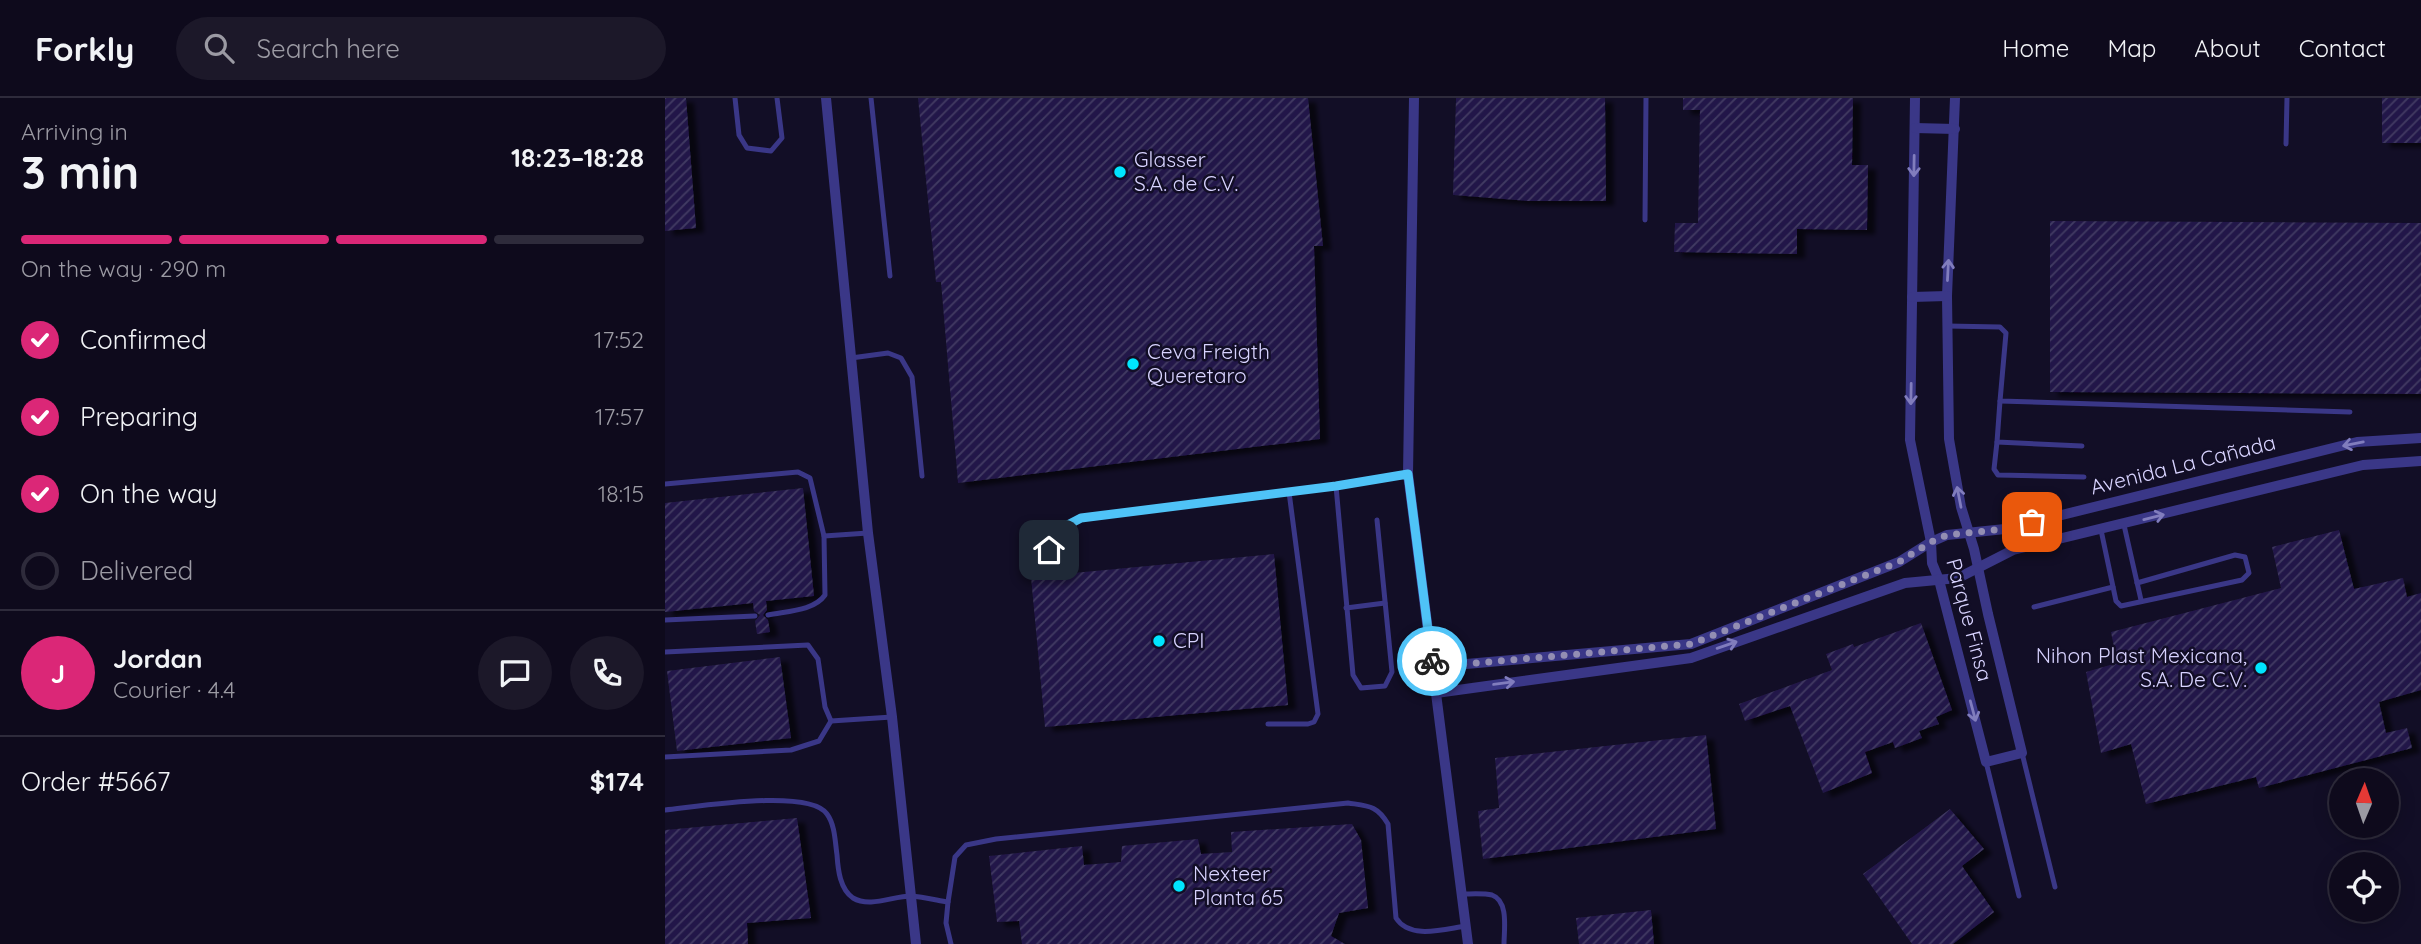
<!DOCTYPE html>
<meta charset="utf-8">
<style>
body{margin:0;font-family:Quicksand,sans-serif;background:#1c1829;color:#f1f3f6;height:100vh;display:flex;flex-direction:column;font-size:26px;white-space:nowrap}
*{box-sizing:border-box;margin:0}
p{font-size:23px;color:#9b9aa3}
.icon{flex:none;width:38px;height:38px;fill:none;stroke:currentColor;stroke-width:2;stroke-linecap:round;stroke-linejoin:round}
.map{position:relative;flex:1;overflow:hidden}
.panel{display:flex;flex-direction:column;background:#0e0a1c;width:665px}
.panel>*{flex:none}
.needle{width:46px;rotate:2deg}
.fabs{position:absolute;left:1664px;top:670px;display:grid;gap:14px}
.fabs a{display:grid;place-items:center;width:70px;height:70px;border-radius:50%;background:#0e0a1c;box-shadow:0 4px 18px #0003,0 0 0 2px #2e2b3b;font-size:35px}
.pin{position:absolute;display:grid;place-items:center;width:60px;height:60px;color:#fff;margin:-30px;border-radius:14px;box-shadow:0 4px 10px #0006}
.courier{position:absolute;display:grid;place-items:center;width:70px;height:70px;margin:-35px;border:5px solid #4fc3f7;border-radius:50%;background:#fff;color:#222;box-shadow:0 2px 9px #0007}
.head em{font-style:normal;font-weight:700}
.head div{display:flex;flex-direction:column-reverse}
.head{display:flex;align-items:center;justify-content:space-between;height:119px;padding:0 21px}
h1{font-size:46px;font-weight:700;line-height:52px}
.bar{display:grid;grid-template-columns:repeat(4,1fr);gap:10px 7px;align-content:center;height:84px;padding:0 21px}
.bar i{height:9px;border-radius:5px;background:#2e2b3b}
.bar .current{background:#db2777}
.bar p{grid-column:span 4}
.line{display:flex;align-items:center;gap:18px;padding:0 21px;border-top:2px solid #2e2b3b}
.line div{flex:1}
.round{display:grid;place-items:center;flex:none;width:74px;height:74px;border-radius:37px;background:#1c1829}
ol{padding:0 21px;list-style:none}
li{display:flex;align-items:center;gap:21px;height:77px}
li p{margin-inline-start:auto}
li .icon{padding:7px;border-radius:50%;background:#db2777;color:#fff;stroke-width:4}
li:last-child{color:#9b9aa3}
li i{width:38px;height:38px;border:4px solid #2e2b3b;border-radius:50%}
header{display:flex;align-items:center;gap:42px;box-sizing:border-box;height:98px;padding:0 35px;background:#0e0a1c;border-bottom:2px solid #2e2b3b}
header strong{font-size:33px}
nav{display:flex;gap:38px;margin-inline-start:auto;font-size:24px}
.search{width:490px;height:63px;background:#1c1829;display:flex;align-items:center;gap:18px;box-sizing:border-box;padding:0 24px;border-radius:38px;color:#9b9aa3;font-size:26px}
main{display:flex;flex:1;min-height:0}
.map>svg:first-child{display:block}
.building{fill:url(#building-hatch);filter:url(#shadow)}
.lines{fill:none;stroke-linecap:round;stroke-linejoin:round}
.lane{stroke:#3a3787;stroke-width:5}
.street{stroke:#3a3787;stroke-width:10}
.oneway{stroke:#817dbd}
.done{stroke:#938eb3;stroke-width:7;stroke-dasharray:0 12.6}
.route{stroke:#4fc3f7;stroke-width:9}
.poi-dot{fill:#00e5fe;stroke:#120e26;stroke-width:2.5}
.labels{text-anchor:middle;stroke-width:5;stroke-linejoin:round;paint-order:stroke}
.poi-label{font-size:21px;fill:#d8d3ff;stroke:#120e26;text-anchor:start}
.street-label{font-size:21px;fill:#d8d3ff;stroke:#120e26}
</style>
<header>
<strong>Forkly</strong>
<div class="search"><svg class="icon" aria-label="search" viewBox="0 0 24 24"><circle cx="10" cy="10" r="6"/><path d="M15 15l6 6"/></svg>Search here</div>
<nav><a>Home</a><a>Map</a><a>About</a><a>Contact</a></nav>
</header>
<main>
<section class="panel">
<div class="head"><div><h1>3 min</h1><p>Arriving in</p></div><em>18:23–18:28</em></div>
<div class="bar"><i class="current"></i><i class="current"></i><i class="current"></i><i></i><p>On the way · 290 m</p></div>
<ol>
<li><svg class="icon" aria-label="check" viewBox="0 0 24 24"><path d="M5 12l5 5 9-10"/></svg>Confirmed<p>17:52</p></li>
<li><svg class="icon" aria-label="check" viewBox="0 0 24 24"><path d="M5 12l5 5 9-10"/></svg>Preparing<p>17:57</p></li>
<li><svg class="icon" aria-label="check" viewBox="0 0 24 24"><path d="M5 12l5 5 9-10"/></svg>On the way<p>18:15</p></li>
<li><i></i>Delivered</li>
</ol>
<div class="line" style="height:126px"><b class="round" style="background:#db2777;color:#fff">J</b><div><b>Jordan</b><p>Courier · 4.4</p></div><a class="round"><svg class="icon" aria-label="chat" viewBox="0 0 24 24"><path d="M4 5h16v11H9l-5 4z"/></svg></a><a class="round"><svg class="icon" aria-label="phone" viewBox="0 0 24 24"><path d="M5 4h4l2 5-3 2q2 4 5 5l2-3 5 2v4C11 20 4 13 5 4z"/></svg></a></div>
<div class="line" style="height:91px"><div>Order #5667</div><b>$174</b></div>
</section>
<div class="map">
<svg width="1756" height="846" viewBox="0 0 1756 846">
<defs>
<pattern id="building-hatch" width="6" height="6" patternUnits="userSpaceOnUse" patternTransform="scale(1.75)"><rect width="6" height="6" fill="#231948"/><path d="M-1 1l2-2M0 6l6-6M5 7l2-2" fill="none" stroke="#423a63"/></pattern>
<filter id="shadow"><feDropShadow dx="8" dy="4.5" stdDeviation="2" flood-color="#0009"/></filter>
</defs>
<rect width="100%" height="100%" fill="#120e26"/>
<!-- building -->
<g class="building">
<path d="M0,0H21L31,130L0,133Z"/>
<path d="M253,0H643L658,148H649L655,341L293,385L276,184H271Z"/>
<path d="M791,0H940L941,103H863L788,97Z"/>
<path d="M1018,0H1188L1187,67H1203L1202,132L1132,131V156L1009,154L1010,125H1033L1035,12H1018Z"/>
<rect x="1717" y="0" width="39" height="45"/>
<path d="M1385,123L1756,125V296L1385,294Z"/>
<path d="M138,390L149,498L101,503L102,512L98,517L103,522L105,534L92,536L90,523L95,517L89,513L88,505L0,514V405Z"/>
<path d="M1674,432L1689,491L1738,480L1742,499L1756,495V592L1714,604L1721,635L1742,630L1747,650L1594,690L1591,679L1481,706L1466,646L1436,655L1421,574L1452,565L1446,534L1616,490L1607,449Z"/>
<path d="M609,456L623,607L380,629L366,479Z"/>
<path d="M1256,525L1287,612L1271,619L1274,626L1254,633L1257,640L1230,650L1228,644L1200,654L1207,675L1158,695L1125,608L1080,623L1074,606L1167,572L1161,556L1188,546L1189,549Z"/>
<path d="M115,559L126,640L12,653L2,573Z"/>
<path d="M1041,637L1051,731L818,761L813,713L834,710L830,660Z"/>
<path d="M1285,711L1319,751L1297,768L1329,814L1288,846H1247L1198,776Z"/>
<path d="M132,720L146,820L82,825L83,846H0V732Z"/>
<path d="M687,726L696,742L703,810L674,815L666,838L680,846H357L354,823L332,824L324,758L417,748L419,767L456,764L457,748L533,741L536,756L567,754L566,734Z"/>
<path d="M986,812L989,846H914L911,820Z"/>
</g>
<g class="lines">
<!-- lane -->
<g class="lane">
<path d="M70,0L74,37L82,50L106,53L117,40L112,0"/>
<path d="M206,0L225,178"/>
<path d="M1621,46L1622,0"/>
<path d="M980,122L981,0"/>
<path d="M1282,228L1335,229L1341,235L1335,303L1685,314"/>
<path d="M186,260L223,255L236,260L247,279L257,378"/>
<path d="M1335,303L1332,344L1417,348"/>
<path d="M1332,344L1329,371L1333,377L1419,379"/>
<path d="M0,386L133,374L145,380L159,438L203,435"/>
<path d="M671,388L688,577L696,590L720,588L727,574L712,422"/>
<path d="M1459,427L1476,502"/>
<path d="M1436,432L1451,503L1456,508L1577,482L1584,475L1580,459L1570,457L1472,485"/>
<path d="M384,452L395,431L416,420L671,388L743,376"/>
<path d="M1369,509L1448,489"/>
<path d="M681,510L720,505"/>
<path d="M103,517C122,513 149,513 160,497L159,438"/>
<path d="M0,522L90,518"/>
<path d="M0,554L143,547L153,561L160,609L166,623L227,619"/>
<path d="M603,626H643L649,624L653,616L624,394"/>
<path d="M1357,655L1390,789"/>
<path d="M0,659L126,652L154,643L166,623"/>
<path d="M1321,664L1354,798"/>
<path d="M0,712C31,709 144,690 162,716C170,727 170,743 172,757C173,772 175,791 188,800C205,810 228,798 246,798C258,799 271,802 283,804L281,825L286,846"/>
<path d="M797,796C806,796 819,795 827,797C844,803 839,832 839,846"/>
<path d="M283,804L290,759L301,747L331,741L683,705C703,708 712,707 723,726L731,820C745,842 779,831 801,828"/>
</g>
<!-- street -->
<g class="street">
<path d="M161,0L203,435L227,619L251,846"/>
<path d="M749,0L743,376L803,846"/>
<path d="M1250,0L1245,342L1266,444L1267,465L1274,482L1321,664L1357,655L1323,516L1309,451L1296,409L1284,341L1282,198L1290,0"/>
<path d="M1250,30L1290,31"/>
<path d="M1247,199L1282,198"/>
<path d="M767,569L1026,546L1234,464L1266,444L1282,437L1340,431L1692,344L1756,340"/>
<path d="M771,595L1026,560L1240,485L1293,480L1348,452L1698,367L1756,363"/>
</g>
</g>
<!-- one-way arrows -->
<defs><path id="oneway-shaft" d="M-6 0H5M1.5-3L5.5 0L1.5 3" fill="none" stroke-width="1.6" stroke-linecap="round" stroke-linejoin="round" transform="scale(1.75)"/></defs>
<g class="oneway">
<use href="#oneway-shaft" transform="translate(1249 68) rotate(91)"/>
<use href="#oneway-shaft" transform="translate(1283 172) rotate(-87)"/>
<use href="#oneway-shaft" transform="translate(1246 296) rotate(91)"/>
<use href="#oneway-shaft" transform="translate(1688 346) rotate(169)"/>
<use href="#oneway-shaft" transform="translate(1294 399) rotate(-101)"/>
<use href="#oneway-shaft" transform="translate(1489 419) rotate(-14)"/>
<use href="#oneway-shaft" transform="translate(1062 547) rotate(-19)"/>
<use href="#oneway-shaft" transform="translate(839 585) rotate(-8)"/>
<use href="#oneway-shaft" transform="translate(1308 613) rotate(75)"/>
</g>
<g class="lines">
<!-- done -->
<path class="done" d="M767,563V569L1026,546L1234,464L1266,444L1282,437L1340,431L1367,424"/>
<!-- route -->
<path class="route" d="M384,452L395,431L416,420L671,388L743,376L767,563"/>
</g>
<!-- markers -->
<g class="poi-dot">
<circle cx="455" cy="74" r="7"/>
<circle cx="468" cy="266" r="7"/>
<circle cx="494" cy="543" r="7"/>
<circle cx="1596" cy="570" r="7"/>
<circle cx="514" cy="788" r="7"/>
</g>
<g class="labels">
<!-- poi labels -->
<g class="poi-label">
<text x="469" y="69">Glasser<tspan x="469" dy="24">S.A. de C.V.</tspan></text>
<text x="482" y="261">Ceva Freigth<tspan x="482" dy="24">Queretaro</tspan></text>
<text x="508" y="550">CPI</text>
<text x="1582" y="565" text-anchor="end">Nihon Plast Mexicana,<tspan x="1582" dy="24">S.A. De C.V.</tspan></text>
<text x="528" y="783">Nexteer<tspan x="528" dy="24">Planta 65</tspan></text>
</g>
<!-- street labels -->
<g class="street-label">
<text transform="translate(1518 367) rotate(-14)" y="7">Avenida La Cañada</text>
<text transform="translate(1304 522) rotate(75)" y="7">Parque Finsa</text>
</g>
</g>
</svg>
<div class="fabs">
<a><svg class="needle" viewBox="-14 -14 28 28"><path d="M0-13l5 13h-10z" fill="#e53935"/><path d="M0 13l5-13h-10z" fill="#9b9aa3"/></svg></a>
<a><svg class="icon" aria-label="locate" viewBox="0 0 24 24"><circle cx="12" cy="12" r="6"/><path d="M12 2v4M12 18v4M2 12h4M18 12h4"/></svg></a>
</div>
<div class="pin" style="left:1367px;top:424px;background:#ea580c"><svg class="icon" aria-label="bag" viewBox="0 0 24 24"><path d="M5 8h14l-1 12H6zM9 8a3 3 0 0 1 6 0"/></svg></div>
<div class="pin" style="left:384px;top:452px;background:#1f2937"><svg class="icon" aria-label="home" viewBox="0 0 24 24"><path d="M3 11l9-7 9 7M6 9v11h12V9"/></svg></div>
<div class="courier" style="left:767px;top:563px"><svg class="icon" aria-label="bike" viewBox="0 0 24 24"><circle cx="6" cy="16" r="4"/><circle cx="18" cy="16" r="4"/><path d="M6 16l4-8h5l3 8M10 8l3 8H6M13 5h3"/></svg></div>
</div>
</main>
